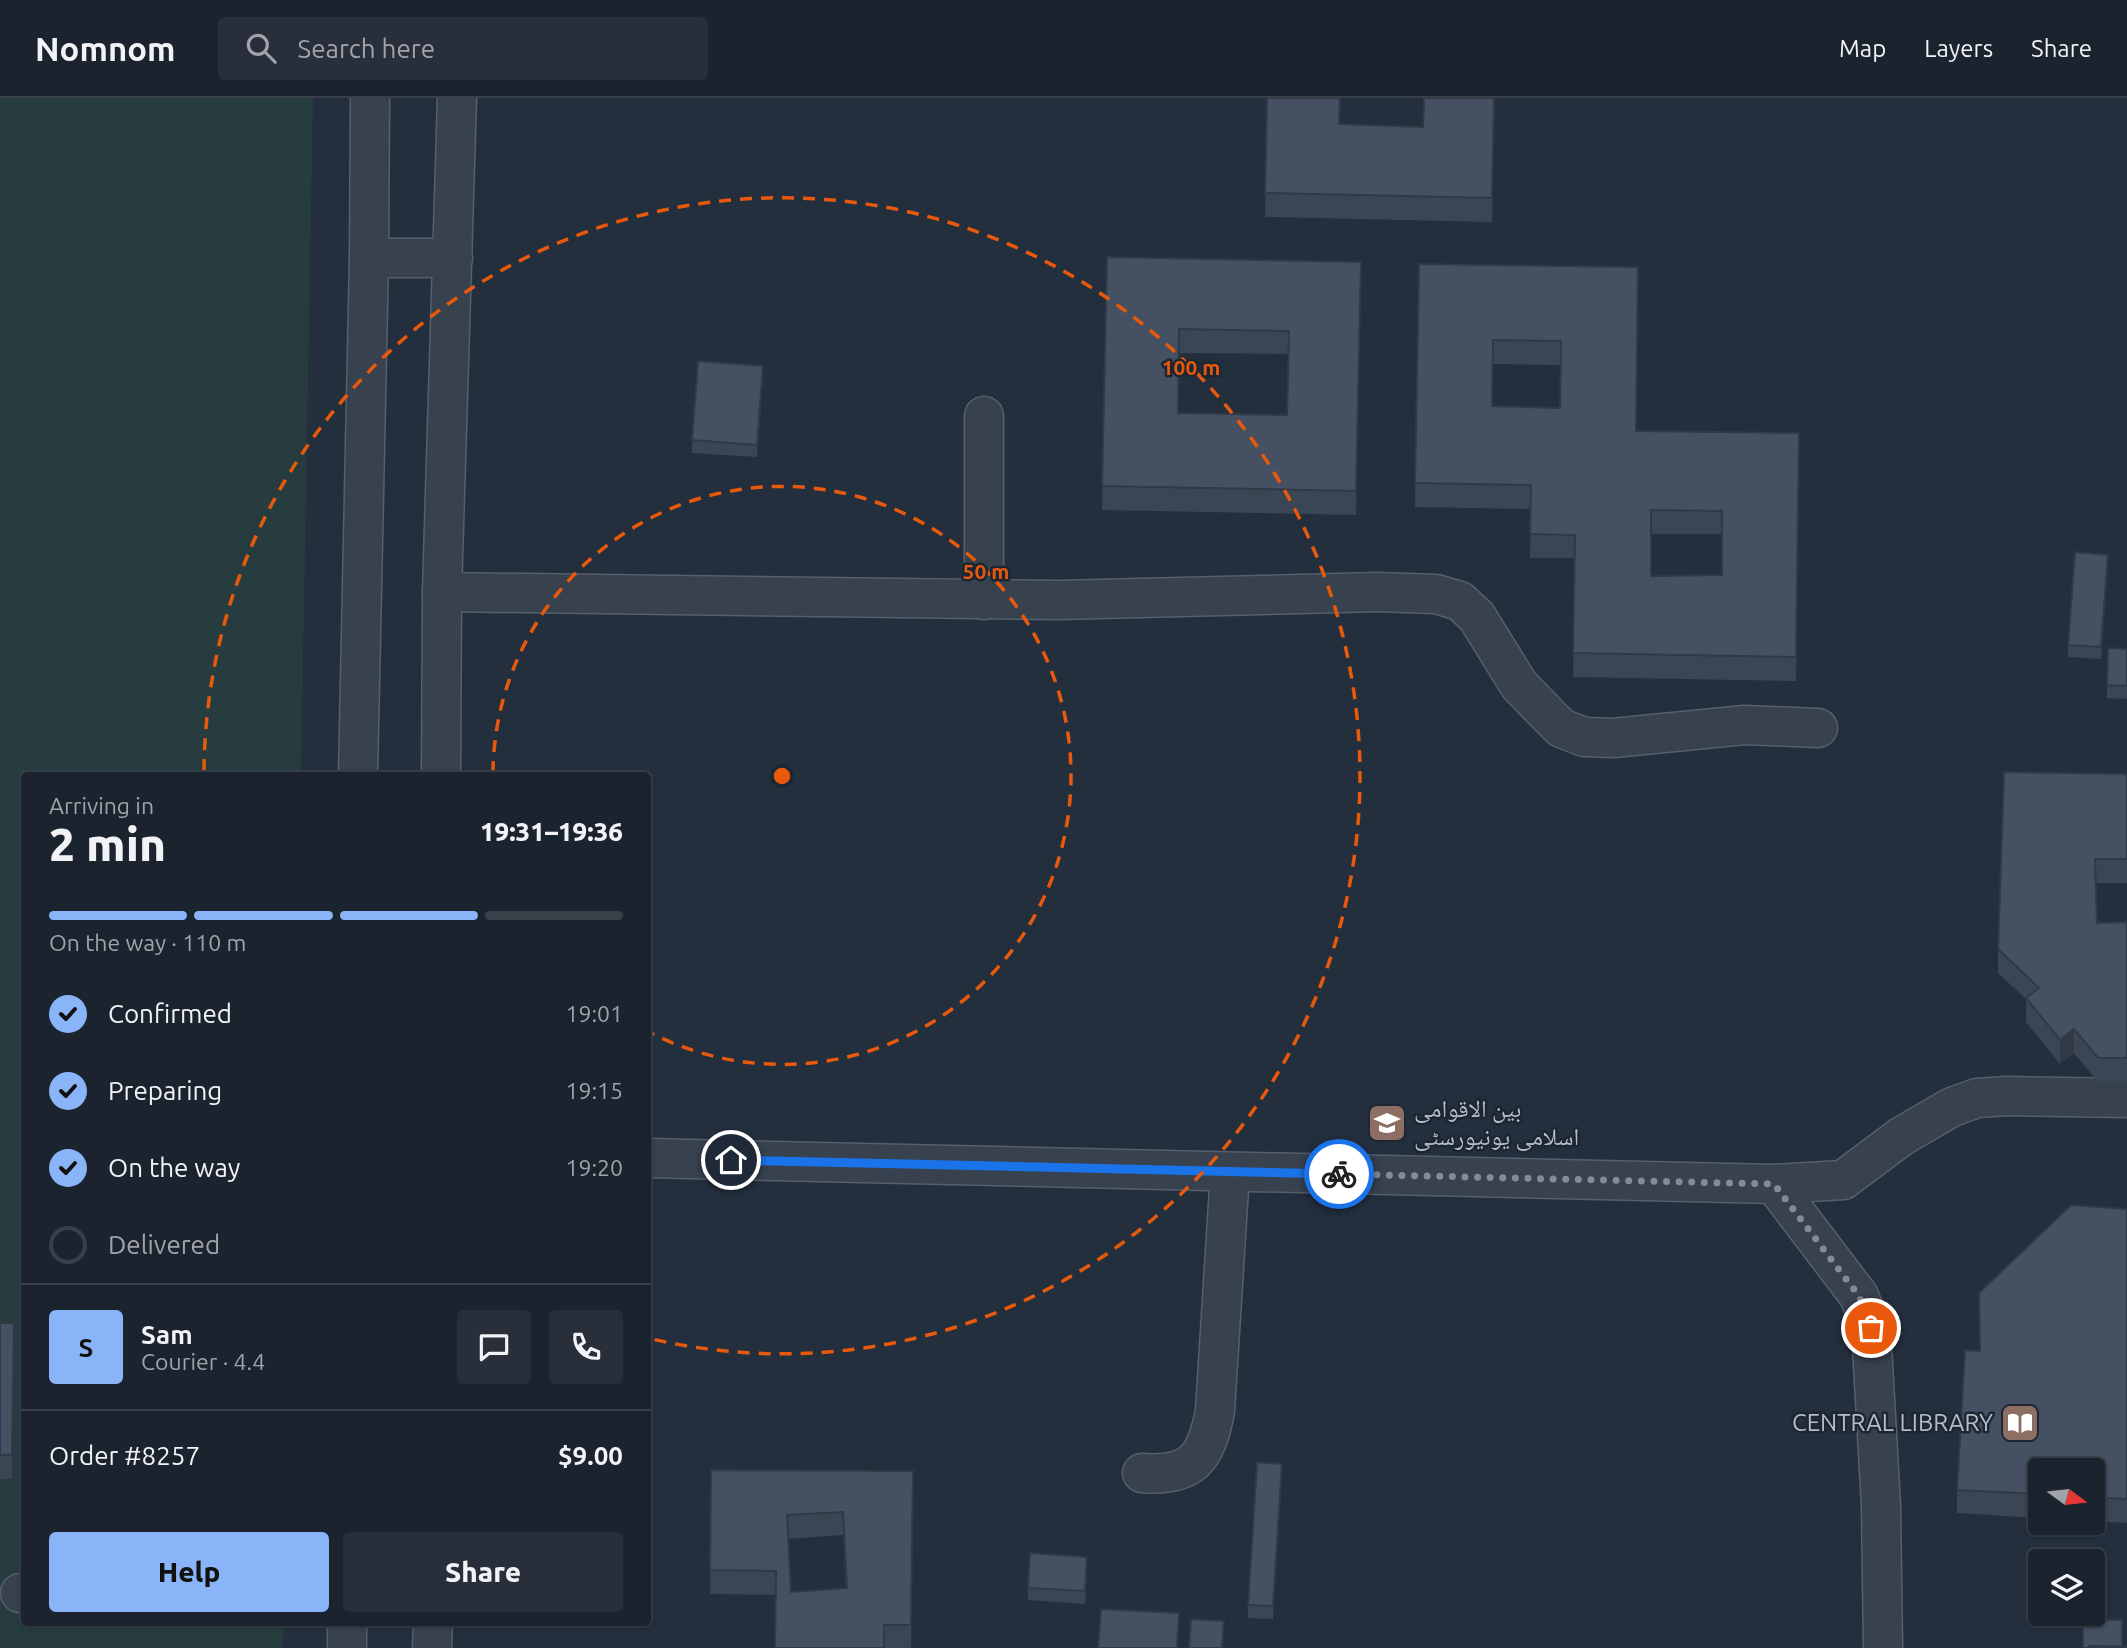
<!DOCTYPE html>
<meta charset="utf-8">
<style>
body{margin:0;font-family:Ubuntu,"Noto Naskh Arabic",sans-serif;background:#282f3a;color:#f1f3f6;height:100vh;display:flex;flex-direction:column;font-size:26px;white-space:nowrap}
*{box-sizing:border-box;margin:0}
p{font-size:23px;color:#a0a4aa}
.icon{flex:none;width:38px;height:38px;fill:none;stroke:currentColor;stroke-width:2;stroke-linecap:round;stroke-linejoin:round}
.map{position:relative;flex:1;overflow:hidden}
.sheet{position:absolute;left:21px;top:674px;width:630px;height:854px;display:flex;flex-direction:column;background:#1b232e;border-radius:7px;box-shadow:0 2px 5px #0004,0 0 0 2px #39404a}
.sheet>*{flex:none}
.needle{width:46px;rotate:105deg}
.buttons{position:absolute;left:2028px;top:1360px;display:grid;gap:14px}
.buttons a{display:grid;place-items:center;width:77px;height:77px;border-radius:7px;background:#1b232e;box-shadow:0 2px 5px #0004,0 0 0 2px #39404a;font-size:35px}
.pin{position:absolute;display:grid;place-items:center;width:60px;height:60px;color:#fff;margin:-30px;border:4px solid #fff;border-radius:50%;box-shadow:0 2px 7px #0007}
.courier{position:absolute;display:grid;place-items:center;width:70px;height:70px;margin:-35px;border:5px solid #1a73e8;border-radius:50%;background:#fff;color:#222;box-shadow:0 2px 9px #0007}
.summary em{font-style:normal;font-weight:800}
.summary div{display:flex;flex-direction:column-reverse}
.summary{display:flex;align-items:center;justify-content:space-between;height:119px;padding:0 28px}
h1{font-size:46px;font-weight:800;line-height:52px}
.bar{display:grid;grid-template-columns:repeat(4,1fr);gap:10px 7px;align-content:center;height:84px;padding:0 28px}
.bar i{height:9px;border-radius:5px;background:#39404a}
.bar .active{background:#8ab4f8}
.bar p{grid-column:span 4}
.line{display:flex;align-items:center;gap:18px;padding:0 28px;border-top:2px solid #39404a}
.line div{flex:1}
.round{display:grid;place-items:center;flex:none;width:74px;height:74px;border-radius:7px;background:#282f3a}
ol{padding:0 28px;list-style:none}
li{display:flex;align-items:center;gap:21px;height:77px}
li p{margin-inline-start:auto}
li .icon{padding:7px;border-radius:50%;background:#8ab4f8;color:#111;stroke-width:4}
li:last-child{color:#a0a4aa}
li i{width:38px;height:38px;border:4px solid #39404a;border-radius:50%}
.cta{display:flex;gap:14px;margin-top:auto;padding:14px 28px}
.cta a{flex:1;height:80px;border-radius:7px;background:#8ab4f8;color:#111;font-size:28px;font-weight:800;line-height:80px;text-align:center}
.cta a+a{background:#282f3a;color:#f1f3f6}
header{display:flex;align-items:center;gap:42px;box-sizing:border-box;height:98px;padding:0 35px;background:#1b232e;border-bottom:2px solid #39404a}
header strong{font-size:33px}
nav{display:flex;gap:38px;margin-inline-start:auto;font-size:24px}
.search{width:490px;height:63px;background:#282f3a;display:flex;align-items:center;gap:18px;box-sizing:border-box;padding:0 24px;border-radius:7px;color:#a0a4aa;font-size:26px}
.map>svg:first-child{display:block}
.green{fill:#263c3f}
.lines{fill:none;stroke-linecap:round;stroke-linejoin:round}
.minor-casing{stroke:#565f6c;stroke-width:41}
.minor{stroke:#38414e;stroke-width:38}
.wall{fill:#3b4654;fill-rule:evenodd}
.shaded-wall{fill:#303945}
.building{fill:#455162;stroke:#303945;stroke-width:2;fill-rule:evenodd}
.done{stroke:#828b98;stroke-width:7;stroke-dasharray:0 12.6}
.route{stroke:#1a73e8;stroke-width:9}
.ring{fill:none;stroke:#e8590c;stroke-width:3.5;stroke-dasharray:12 9}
.labels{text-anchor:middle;stroke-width:5;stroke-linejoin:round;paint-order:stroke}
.poi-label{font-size:24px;fill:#b4bcc9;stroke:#1d2633;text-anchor:start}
.centre{fill:#e8590c;stroke:#1d2633;stroke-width:3.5}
.ring-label{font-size:21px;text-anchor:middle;font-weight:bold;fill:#e8590c;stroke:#1d2633;stroke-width:5;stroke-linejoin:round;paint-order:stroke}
</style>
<header>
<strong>Nomnom</strong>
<div class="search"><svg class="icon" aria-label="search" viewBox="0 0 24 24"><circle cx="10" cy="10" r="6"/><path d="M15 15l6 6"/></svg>Search here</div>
<nav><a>Map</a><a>Layers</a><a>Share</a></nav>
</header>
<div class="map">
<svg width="2127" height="1550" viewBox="0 0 2127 1550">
<rect width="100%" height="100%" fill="#242f3e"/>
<!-- green -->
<path class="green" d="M0,0H313L301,677H24V1524H284L283,1550H0Z"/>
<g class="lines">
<defs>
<g id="minor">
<path d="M369,160H453"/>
<path d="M442,494L1059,502L1378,494L1436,496L1460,503L1477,519L1519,587L1561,630L1584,639L1613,640L1745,627L1818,630"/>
<path d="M984,502V318"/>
<path d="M358,677L369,160L370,0"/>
<path d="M441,677L442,494L457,0"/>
<path d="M648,1060L1774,1086L1843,1082L1902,1038L1952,1009L1977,1000L2007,998L2127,1000"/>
<path d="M1774,1086L1859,1198L1871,1230L1881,1408L1883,1550"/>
<path d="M1142,1375C1193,1379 1206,1360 1215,1313L1230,1074"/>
<path d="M20,1495H24"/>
<path d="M347,1550V1524"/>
<path d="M432,1550L433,1524"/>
</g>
</defs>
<!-- minor casing -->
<use href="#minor" class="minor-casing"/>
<!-- minor -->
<use href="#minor" class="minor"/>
</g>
<!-- wall -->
<g class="wall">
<path d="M1267,0H1340V26L1423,29L1495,0L1492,124L1265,119Z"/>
<path d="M1107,159L1361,164L1356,417L1102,412ZM1179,255L1288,256L1287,317L1179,315Z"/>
<path d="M1419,166L1638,169L1636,333L1799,335L1796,583L1573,579L1575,460H1530L1531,411L1415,409ZM1493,266L1560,267V310L1493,308ZM1651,436H1722V477L1651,478Z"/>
<path d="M763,280L757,359L692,355V342Z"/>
<path d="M2108,469L2101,561L2068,559V547Z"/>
<path d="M2127,551V601L2107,600V587Z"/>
<path d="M2127,676V785H2096L2097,825L2127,824V984H2098L2074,955L2060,966L2026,924V901L1998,875V851Z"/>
<path d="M2127,1111V1425L2093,1423V1372H2040V1420L1957,1415V1392Z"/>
<path d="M0,1225L14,1249L12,1381H0Z"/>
<path d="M711,1372L913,1373L911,1550H775L776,1497L710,1496ZM843,1437L846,1490L791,1494L788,1441Z"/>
<path d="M1282,1378L1273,1521L1248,1520V1507Z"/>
<path d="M1087,1472L1085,1506L1028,1502V1490Z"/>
</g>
<!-- shaded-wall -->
<g class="shaded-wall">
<path d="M763,268V280L757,359V347Z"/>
<path d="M2108,457V469L2101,561V549Z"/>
<path d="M2074,931V955L2060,966V942Z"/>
<path d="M1282,1366V1378L1273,1521V1508Z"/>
</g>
<!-- building -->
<g class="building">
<path d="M1267,0H1340L1339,26L1423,29L1424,0H1494L1492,100L1265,95Z"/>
<path d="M1107,159L1361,164L1356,393L1102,388ZM1179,231L1289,233L1287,317L1178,315Z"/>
<path d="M1419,166L1638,169L1636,333L1799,335L1796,559L1573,555L1575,437L1530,436L1531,387L1415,385ZM1493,242L1561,243L1560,310L1492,308ZM1651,412L1722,413V477L1651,478Z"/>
<path d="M698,263L763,268L757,347L692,342Z"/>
<path d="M2075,454L2108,457L2101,549L2068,547Z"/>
<path d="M2108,550L2127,551V588L2107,587Z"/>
<path d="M2004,674L2127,676V761H2095L2097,825L2127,824V960H2098L2074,931L2060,942L2026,900L2039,890L1998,851Z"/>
<path d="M2071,1107L2127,1111V1401L2093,1399V1372H2040V1396L1957,1392L1965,1252L1980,1253L1979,1195Z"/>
<path d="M0,1225H14L12,1357H0Z"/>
<path d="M1257,1364L1282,1366L1273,1508L1248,1507Z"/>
<path d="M711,1372L913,1373L911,1527H884V1550H775L776,1473L710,1472ZM843,1414L847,1490L791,1494L787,1417Z"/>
<path d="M1030,1455L1087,1459L1085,1493L1028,1490Z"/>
<path d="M1101,1511L1179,1515L1177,1550H1098Z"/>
<path d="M1191,1521L1224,1523L1222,1550H1189Z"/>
<path d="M2083,1521L2122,1522V1549L2089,1548V1550H2083Z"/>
<path d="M2089,1548L2127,1549V1550H2089Z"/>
</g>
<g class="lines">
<!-- done -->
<path class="done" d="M1339,1076L1774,1086L1859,1198L1871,1230"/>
<!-- route -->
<path class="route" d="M731,1062L1339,1076"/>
</g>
<!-- distance rings -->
<g class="ring">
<path d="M493 675A289 289 0 1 1 649 934"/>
<path d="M204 673A578 578 0 1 1 652 1241"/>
</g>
<!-- icons -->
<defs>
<symbol id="university-square" viewBox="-11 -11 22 22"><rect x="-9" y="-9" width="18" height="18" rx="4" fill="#8d6e63" stroke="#1d2633"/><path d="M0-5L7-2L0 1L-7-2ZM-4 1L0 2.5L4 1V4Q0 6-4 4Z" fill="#fff"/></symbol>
<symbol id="library-square" viewBox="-11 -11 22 22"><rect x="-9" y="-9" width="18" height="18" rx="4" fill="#8d6e63" stroke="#1d2633"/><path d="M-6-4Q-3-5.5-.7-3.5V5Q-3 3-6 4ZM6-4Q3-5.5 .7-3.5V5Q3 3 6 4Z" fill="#fff"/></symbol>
</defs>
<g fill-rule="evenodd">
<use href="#university-square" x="1365" y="1003" width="44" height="44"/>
<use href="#library-square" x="1998" y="1303" width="44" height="44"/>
</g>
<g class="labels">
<!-- poi labels -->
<g class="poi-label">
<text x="1414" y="1019">بین الاقوامی<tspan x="1414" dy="28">اسلامی یونیورسٹی</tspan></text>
<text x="1993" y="1333" text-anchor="end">CENTRAL LIBRARY</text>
</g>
</g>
<circle cx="782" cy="678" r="10" class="centre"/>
<g class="ring-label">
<text x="1191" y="277">100 m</text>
<text x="986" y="481">50 m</text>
</g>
</svg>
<div class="buttons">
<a><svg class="needle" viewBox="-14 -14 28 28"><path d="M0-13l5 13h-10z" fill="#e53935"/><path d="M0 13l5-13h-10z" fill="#a0a4aa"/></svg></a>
<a><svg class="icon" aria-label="layers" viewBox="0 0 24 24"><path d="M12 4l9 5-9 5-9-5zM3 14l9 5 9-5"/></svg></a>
</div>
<div class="pin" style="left:1871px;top:1230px;background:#ea580c"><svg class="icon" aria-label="bag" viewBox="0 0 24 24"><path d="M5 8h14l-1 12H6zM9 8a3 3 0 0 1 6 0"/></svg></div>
<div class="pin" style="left:731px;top:1062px;background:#1f2937"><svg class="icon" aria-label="home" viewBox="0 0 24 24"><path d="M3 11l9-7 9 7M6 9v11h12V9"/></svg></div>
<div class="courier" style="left:1339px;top:1076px"><svg class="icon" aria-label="bike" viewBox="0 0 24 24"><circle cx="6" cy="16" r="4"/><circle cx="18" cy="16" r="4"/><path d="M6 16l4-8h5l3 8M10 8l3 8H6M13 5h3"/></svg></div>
<section class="sheet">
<div class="summary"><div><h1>2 min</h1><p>Arriving in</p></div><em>19:31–19:36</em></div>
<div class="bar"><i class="active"></i><i class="active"></i><i class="active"></i><i></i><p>On the way · 110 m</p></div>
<ol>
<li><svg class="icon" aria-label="check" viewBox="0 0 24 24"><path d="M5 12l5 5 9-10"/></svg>Confirmed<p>19:01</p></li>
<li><svg class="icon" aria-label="check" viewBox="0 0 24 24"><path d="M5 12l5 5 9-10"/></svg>Preparing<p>19:15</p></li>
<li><svg class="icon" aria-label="check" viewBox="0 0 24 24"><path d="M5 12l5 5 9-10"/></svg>On the way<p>19:20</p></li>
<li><i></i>Delivered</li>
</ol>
<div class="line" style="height:126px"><b class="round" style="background:#8ab4f8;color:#111">S</b><div><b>Sam</b><p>Courier · 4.4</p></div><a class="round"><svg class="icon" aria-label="chat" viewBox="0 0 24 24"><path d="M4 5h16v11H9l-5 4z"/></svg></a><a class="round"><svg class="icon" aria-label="phone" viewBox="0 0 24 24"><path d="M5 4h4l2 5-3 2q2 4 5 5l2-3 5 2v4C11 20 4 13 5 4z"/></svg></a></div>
<div class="line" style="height:91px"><div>Order #8257</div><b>$9.00</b></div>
<div class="cta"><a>Help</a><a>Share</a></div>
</section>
</div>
